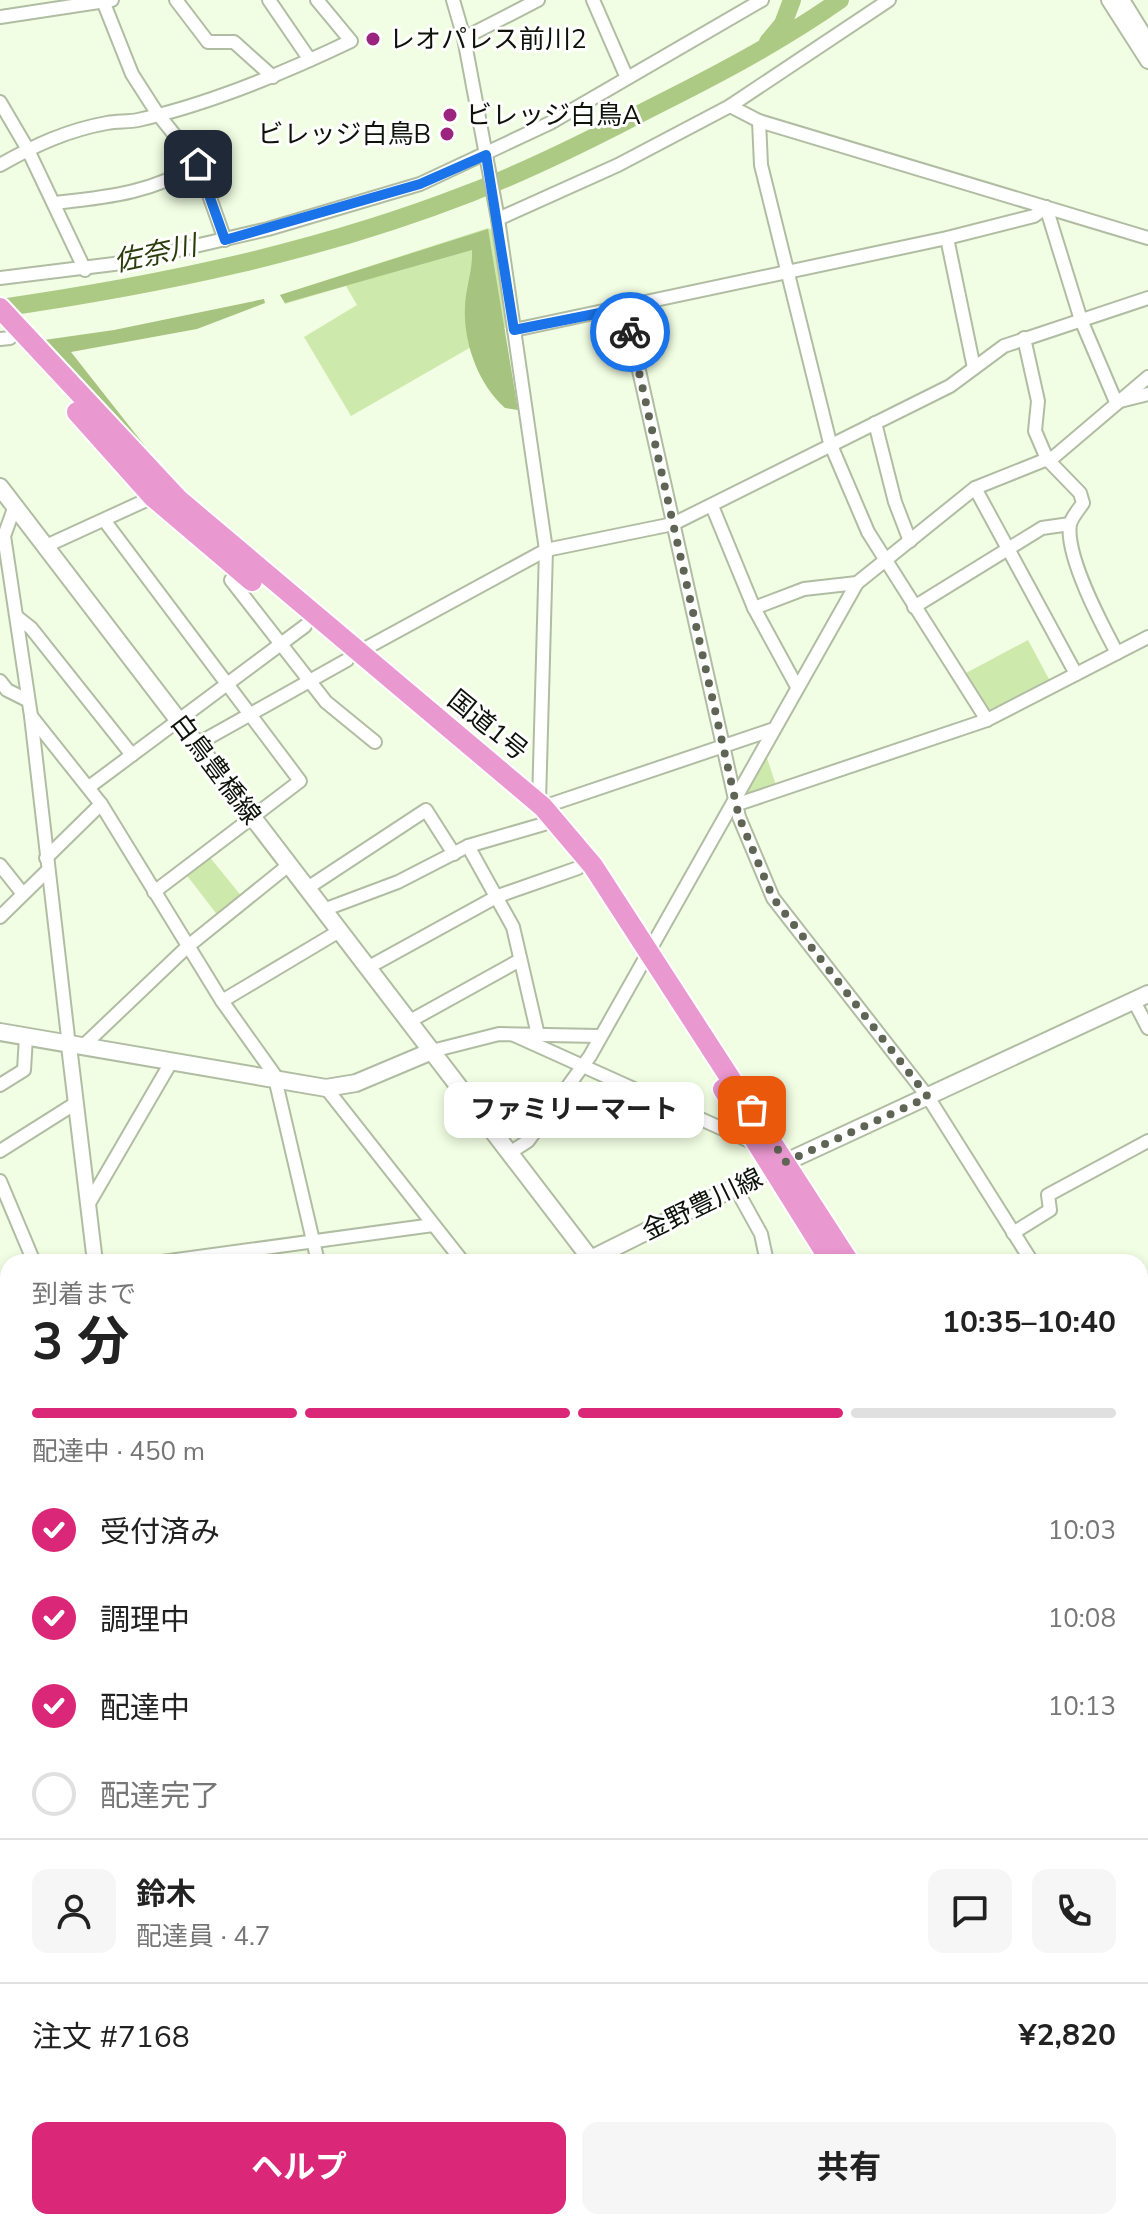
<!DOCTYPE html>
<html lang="ja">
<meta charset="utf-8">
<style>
body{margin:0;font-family:"Nunito Sans","Noto Sans JP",sans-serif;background:#f6f6f6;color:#222;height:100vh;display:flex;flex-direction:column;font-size:30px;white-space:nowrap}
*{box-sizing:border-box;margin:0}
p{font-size:26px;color:#767676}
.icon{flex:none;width:44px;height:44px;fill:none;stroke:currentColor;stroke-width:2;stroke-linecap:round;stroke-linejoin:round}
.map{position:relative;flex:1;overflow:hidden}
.side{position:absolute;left:0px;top:1254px;width:1148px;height:976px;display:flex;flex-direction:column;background:#fff;border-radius:24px 24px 0 0;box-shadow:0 4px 12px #0003}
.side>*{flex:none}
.pin{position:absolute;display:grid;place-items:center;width:68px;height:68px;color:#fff;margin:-34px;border-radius:16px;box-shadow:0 4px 12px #0006}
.courier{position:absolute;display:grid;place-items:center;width:80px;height:80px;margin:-40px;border:6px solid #1a73e8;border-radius:50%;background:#fff;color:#222;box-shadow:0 2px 10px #0007}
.bubble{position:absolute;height:56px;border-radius:16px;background:#fff;box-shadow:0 4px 12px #0003;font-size:26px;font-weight:700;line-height:56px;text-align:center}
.head em{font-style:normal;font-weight:700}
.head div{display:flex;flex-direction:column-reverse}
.head{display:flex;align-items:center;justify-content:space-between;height:136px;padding:0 32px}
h1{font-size:52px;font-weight:700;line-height:60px}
.bar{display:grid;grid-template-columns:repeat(4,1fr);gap:12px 8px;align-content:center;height:96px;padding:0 32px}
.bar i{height:10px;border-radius:6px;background:#e0e0e0}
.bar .selected{background:#db2777}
.bar p{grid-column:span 4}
.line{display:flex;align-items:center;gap:20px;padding:0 32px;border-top:2px solid #e0e0e0}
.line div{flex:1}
.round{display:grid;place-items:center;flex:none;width:84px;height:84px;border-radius:16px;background:#f6f6f6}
ol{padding:0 32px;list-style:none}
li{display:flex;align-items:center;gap:24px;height:88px}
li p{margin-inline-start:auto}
li .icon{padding:8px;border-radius:50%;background:#db2777;color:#fff;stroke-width:4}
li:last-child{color:#767676}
li i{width:44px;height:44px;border:4px solid #e0e0e0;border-radius:50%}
.cta{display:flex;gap:16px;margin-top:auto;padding:16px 32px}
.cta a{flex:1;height:92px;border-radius:16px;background:#db2777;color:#fff;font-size:32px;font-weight:700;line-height:92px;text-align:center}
.cta a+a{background:#f6f6f6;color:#222}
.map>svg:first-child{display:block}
.green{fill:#cee9ac}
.forest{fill:#a6c37f}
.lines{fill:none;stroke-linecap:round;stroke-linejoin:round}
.river{stroke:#adca85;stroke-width:18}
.minor-casing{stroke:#b1bda3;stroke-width:16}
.tertiary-casing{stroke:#b1bda3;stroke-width:18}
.secondary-casing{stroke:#b1bda3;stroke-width:20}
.trunk-casing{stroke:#fff;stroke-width:24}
.minor{stroke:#fff;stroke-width:12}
.tertiary{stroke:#fff;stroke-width:14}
.secondary{stroke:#fff;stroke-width:16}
.trunk{stroke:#ea98d0;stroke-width:20}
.rail{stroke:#6d7463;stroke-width:3}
.done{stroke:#5e6555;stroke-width:8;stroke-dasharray:0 14.4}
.route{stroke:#1a73e8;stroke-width:10}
.poi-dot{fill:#9b247e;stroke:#fff;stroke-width:3}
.labels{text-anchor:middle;stroke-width:6;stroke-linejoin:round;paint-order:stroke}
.poi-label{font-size:26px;fill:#0e1209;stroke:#fff;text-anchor:start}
.street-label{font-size:26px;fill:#0e1209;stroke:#fff}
.water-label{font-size:28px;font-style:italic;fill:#2b3d0a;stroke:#fff}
</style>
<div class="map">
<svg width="1148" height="2230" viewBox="0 0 1148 2230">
<rect width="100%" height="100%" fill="#f2fee3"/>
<!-- green -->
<g class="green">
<path d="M488,228L492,230L506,327L351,416L304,337L357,305L346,286L285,304L280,295Z"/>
<path d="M1028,640L1050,681L994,710L989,709L966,673Z"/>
<path d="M765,752L776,785L745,795L744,793Z"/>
<path d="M208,855L243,898L219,917L185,873Z"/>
<path d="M628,2222H727L728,2230H616Z"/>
</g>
<!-- forest -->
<g class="forest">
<path d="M488,229L518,410L505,408C478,384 463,342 465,306C466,286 473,270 472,250L285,303L280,295Z"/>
<path d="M264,299L265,303L197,329L71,352L178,488L37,341L114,330Z"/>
</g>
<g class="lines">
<!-- river -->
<g class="river">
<path d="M768,42L783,24L792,0"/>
<path d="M0,308C159,285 319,252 470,193C532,169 592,139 651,108C717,75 780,42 840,0"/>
</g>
<defs>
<g id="minor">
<path d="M176,0L208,42H234L273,77"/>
<path d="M269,0L310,60"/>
<path d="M453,0L464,38L498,219L546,550L539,802"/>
<path d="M593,0L627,78"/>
<path d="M103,1L132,74L157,113L198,164L225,240"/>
<path d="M0,17L112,0"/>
<path d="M464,38L538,0"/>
<path d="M0,102L27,148L85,270"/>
<path d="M730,106L759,121L1148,238"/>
<path d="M759,121L761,165L830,443L868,532L987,720"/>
<path d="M0,165C35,145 68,130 107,123C117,121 128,122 138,120C210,104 284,73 351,41L317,0"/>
<path d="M55,203C108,197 152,193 198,164"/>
<path d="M1046,207L1081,320L1116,402L1148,394"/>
<path d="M498,219L618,165L730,106L889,0"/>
<path d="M947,238L974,368"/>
<path d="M0,278L122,263L268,229L420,184L550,123L762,0"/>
<path d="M625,308L739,817L773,898L928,1097L1032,1262"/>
<path d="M514,330L947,238L1034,216L1046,207"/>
<path d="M1024,338L1038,401L1035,431L1047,459L1080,493L1083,503C1079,509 1072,517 1070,524C1065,556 1102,625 1117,653"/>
<path d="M0,339L10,338"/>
<path d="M875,423L895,502L910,541"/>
<path d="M975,488L1076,674"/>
<path d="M15,506L4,536L31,716L69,1046"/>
<path d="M712,506L754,608L796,685"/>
<path d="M104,520L300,781L154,892"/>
<path d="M46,546L153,497"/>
<path d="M231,580L326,702L375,742"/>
<path d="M914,607L1042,528L1070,524"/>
<path d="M754,608L804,589L857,583"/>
<path d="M17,617L31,628L132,755"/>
<path d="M357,653L546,550L673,524L950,386L1004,346L1148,298"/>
<path d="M0,681L7,690L27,700"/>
<path d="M31,716L101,804L222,1001L274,1074L318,1262"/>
<path d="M199,743L347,660"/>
<path d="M89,787L305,626"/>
<path d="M735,805L987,720L1148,637"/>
<path d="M543,807L771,730"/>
<path d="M468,846L513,927L538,1035"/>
<path d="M46,858L101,804"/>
<path d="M0,865L23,894"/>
<path d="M309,887L426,810L454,854"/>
<path d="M326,909L398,882L468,846L544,824"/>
<path d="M0,917L46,872"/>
<path d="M369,967L498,896L578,868"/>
<path d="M222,1001L341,930"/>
<path d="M1134,1001L1148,1028"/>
<path d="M410,1021L520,960"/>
<path d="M514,1035L754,1143"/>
<path d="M82,1047L187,947L290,864"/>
<path d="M432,1051L499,1034L599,1036"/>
<path d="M0,1085L24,1070L26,1037"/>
<path d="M326,1088L463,1262"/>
<path d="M0,1151L76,1103"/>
<path d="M511,1152L528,1141L590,1056L857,583L975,488L1055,456L1148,377"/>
<path d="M0,1181L34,1262"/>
<path d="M735,1187L761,1234L767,1262"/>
<path d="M88,1205L170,1064"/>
<path d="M1013,1233L1050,1210L1048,1195L1148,1141"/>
<path d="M162,1262L433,1225"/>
<path d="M0,1338L8,1325"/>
<path d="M0,1386L8,1407"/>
<path d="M1140,1431L1148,1443"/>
<path d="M1140,1662L1148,1658"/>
<path d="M0,1690H8"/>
<path d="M3,1978L6,1786"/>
<path d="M1140,2012L1148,2008"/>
<path d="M206,2222L207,2230"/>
<path d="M498,2222L502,2230"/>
<path d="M738,2222L739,2230"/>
<path d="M329,2230L366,2222"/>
</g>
<g id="tertiary">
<path d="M1109,0L1148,61"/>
<path d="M1122,0L1148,42"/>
<path d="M69,1046L95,1262"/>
<path d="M0,1786H8"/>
<path d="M930,2222L934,2230"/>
</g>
<g id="secondary">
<path d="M0,487L593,1262"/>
<path d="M0,1032L326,1088L356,1083L432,1051"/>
<path d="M591,1259L786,1162L1148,994"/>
<path d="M1140,1939L1148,1950"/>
</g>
<g id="trunk">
<path d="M0,308L179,500L543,807L593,866L849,1262"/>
<path d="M77,412L153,497L252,581"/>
<path d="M723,1089L831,1262"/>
<path d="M1140,1712L1148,1723"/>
</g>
</defs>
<!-- minor casing -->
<use href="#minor" class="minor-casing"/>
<!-- tertiary casing -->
<use href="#tertiary" class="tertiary-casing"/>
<!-- secondary casing -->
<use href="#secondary" class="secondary-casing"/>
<!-- trunk casing -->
<use href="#trunk" class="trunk-casing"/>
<!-- minor -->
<use href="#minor" class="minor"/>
<!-- tertiary -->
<use href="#tertiary" class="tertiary"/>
<!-- secondary -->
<use href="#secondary" class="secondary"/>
<!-- trunk -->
<use href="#trunk" class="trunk"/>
<!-- rail -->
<g class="rail">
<path d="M0,1542L8,1554"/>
<path d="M441,2222L446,2230"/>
</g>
</g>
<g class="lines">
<!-- done -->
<path class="done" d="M630,332L739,817L773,898L928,1097L786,1162L752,1110"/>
<!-- route -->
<path class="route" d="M198,164L225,240L420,184L486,155L514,330L625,308L630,332"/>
</g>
<!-- markers -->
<g class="poi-dot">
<circle cx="373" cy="39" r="8"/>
<circle cx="450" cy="115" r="8"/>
<circle cx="447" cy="134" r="8"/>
</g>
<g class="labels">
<!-- poi labels -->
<g class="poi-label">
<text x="389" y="48">レオパレス前川2</text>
<text x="466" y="124">ビレッジ白鳥A</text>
<text x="431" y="143" text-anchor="end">ビレッジ白鳥B</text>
</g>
<!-- street labels -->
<g class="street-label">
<text transform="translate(488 725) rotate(39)" y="9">国道1号</text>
<text transform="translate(216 769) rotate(53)" y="9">白鳥豊橋線</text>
<text transform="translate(702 1204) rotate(-26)" y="9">金野豊川線</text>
</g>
<!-- water labels -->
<g class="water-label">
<text transform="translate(155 253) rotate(-12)" y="10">佐奈川</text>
</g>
</g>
</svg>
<div class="pin" style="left:752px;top:1110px;background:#ea580c"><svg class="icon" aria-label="bag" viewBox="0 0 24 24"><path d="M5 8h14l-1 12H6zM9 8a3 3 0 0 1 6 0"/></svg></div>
<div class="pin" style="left:198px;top:164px;background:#1f2937"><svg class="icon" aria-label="home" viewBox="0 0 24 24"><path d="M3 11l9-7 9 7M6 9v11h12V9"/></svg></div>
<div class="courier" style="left:630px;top:332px"><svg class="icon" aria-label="bike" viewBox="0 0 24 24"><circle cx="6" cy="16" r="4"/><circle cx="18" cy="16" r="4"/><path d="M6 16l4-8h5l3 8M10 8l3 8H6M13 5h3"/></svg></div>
<div class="bubble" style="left:444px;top:1082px;width:260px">ファミリーマート</div>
<section class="side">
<div class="head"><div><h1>3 分</h1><p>到着まで</p></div><em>10:35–10:40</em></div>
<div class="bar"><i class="selected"></i><i class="selected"></i><i class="selected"></i><i></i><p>配達中 · 450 m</p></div>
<ol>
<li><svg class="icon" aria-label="check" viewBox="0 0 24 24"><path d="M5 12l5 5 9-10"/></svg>受付済み<p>10:03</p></li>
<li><svg class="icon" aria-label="check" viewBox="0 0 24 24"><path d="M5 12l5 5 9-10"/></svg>調理中<p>10:08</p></li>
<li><svg class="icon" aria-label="check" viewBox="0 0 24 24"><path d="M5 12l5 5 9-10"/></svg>配達中<p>10:13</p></li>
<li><i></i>配達完了</li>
</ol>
<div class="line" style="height:144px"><a class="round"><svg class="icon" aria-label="person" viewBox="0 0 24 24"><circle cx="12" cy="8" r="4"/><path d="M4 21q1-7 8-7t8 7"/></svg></a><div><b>鈴木</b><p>配達員 · 4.7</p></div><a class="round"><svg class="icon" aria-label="chat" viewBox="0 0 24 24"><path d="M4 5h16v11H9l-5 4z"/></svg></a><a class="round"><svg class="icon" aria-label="phone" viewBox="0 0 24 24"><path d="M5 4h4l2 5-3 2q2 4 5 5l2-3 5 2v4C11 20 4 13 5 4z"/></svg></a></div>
<div class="line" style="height:104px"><div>注文 #7168</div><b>¥2,820</b></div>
<div class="cta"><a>ヘルプ</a><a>共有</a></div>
</section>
</div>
